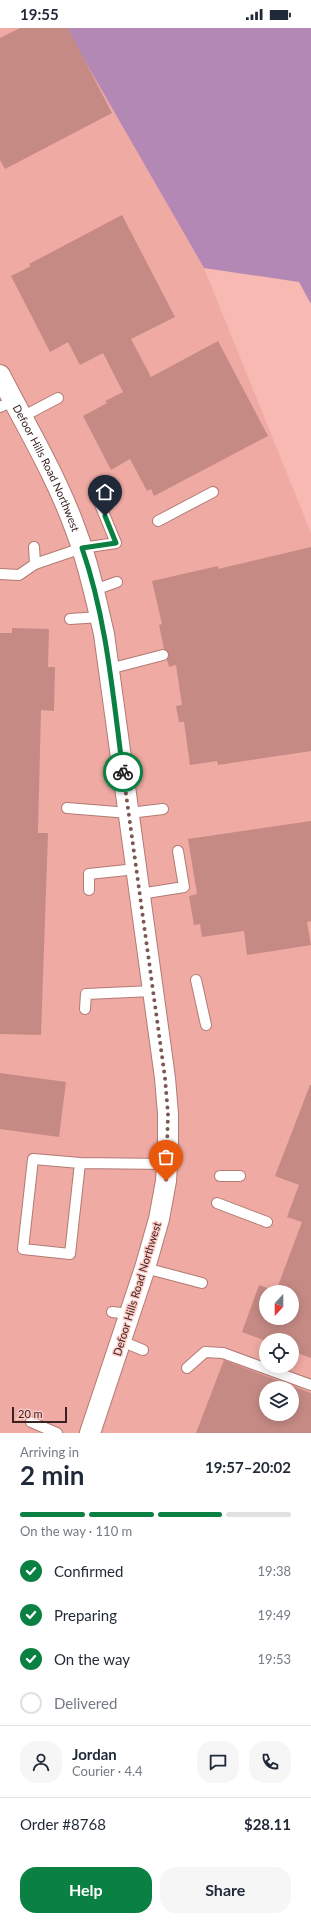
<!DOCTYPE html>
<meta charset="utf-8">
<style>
body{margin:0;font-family:Lato,sans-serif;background:#f6f6f7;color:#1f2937;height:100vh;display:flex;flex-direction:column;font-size:15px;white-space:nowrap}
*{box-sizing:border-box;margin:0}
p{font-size:13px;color:#747a83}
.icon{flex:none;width:22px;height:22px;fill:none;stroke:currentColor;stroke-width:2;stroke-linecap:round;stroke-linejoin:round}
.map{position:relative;height:1405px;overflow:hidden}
.sheet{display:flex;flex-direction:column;background:#fff;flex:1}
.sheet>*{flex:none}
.needle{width:26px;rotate:201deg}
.tools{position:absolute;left:259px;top:1257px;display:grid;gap:8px}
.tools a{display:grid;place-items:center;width:40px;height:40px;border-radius:50%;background:#fff;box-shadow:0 2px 10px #0003;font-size:20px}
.scale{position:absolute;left:12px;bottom:10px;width:55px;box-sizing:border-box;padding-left:4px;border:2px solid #392220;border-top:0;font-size:11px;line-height:14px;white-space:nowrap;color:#392220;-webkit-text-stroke:3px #fcc9c4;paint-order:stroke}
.pin{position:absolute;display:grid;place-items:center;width:34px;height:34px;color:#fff;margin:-41px -17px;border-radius:50% 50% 50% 0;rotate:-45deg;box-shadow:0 0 4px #0007}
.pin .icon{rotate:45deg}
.courier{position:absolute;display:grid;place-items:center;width:40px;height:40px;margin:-20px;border:3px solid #0b8043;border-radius:50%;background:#fff;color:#222;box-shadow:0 1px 5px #0007}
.head em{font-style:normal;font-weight:700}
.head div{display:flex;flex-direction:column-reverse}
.head{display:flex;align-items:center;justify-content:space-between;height:68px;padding:0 20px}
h1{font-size:26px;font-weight:700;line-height:30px}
.bar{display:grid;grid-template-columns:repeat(4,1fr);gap:6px 4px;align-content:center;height:48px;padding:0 20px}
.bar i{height:5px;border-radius:3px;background:#e0e1e3}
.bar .active{background:#0b8043}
.bar p{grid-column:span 4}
.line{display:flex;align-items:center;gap:10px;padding:0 20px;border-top:1px solid #e0e1e3}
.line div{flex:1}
.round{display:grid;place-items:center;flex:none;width:42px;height:42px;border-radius:16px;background:#f6f6f7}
ol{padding:0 20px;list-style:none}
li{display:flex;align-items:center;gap:12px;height:44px}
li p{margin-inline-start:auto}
li .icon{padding:4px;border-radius:50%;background:#0b8043;color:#fff;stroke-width:4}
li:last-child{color:#747a83}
li i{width:22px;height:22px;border:2px solid #e0e1e3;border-radius:50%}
.cta{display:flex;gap:8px;margin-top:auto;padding:8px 20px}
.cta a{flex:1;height:46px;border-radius:16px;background:#0b8043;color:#fff;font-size:16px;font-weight:700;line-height:46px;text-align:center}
.cta a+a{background:#f6f6f7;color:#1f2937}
.status{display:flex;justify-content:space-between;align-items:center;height:28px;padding:0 20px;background:#fff;direction:ltr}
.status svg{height:11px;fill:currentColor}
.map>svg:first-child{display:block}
.built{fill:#efaaa3;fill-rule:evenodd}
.green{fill:#b388b4}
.building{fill:#c58a84;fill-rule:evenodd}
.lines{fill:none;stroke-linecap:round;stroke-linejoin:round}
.lane-casing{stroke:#b37a74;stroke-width:12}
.street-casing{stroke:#b37a74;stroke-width:22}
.lane{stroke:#fff;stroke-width:10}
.street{stroke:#fff;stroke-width:20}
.done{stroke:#7c5753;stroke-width:4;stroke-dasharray:0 7.2}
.route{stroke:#0b8043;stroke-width:5}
.labels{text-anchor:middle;stroke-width:3;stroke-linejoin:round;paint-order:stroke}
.street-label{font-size:11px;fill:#392220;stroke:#fcc9c4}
</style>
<div class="status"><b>19:55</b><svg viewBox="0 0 49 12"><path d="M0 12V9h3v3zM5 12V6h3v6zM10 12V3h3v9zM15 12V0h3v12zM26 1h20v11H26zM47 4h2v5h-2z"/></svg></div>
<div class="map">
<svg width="311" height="1405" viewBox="0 0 311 1405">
<rect width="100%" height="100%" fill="#f7b9b2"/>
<!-- built -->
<path class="built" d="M0,0H66L204,240L311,505V1405H0ZM266,1264H292V1290H266ZM266,1312H292V1338H266ZM266,1360H292V1386H266Z"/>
<!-- green -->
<path class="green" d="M66,0H311V276L299,254L204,240Z"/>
<!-- building -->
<g class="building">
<path d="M20,0H68L112,85L5,141L0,132V10Z"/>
<path d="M122,187L175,289L131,311L151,349L218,313L268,408L154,468L151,461L147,463L130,431L111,442L83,388L107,375L105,373L123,364L103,325L80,337L68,314L50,324L11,248L31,238L29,236Z"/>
<path d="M311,519V723L218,737L217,733L190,737L184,694H179L176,678L182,677L176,637L169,639L167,632L169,626L164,621L159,597L162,596L152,553L218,538V541Z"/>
<path d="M12,600L49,601L48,639H55L54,683L41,682L38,805H48L41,1007L0,1006V605H12Z"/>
<path d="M311,793V893L307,894L311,917L247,927L244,903L202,909L200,896L194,897L189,868L197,866L188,811Z"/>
<path d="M0,1045L66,1054L59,1109L0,1101Z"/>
<path d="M310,1057H311V1330L292,1323V1312L266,1313L242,1304L259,1257L276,1263L302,1194L287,1189L299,1157L275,1148ZM266,1264H292V1290H266Z"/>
<path d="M224,1332L311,1365V1405H196ZM266,1360H292V1386H266Z"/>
</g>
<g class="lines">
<defs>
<g id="lane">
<path d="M0,379L13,373"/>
<path d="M22,389L58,370"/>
<path d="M158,493L213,464"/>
<path d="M35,536L82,520L116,515L94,462"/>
<path d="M0,546L19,547L35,536L34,519"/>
<path d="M94,562L117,554"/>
<path d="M70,591L100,589"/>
<path d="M109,641L163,627"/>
<path d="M67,780L129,785L163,781"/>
<path d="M89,862V846L136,841"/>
<path d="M140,866L184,859L178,823"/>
<path d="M196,952L206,997"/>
<path d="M85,981L86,966L153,963"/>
<path d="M80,1135L70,1226L23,1221L33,1131L80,1135L167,1136"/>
<path d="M220,1148H240"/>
<path d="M217,1175L267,1194"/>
<path d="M145,1240L202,1255"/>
<path d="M112,1284L130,1286"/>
<path d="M121,1313L143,1322"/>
<path d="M187,1340L205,1324L223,1325L311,1357"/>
<path d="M31,1394L57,1405"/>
</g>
<g id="street">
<path id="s1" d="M0,347C26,398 57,449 76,503C89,537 96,572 104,606L165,1050L168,1086V1120L166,1153L159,1191L145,1240L90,1405"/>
</g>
</defs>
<!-- lane casing -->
<use href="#lane" class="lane-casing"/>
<!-- street casing -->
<use href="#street" class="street-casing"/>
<!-- lane -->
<use href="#lane" class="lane"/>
<!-- street -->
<use href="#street" class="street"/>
</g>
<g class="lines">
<!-- done -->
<path class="done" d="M123,744L165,1050L168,1086L166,1153"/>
<!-- route -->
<path class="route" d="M105,488L116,515L82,520C107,592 113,669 123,744"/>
</g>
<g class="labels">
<!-- street labels -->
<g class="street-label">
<text dy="4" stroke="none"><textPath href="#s1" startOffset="104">Defoor Hills Road Northwest</textPath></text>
<text transform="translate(137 1261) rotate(-73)" y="4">Defoor Hills Road Northwest</text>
</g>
</g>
</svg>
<div class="tools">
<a><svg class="needle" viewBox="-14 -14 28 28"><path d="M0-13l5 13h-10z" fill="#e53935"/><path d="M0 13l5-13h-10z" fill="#747a83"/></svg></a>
<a><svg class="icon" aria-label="locate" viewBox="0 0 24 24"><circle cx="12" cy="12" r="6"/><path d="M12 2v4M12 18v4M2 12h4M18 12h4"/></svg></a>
<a><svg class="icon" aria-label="layers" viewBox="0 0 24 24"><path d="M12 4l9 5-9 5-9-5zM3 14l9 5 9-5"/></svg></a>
</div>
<div class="scale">20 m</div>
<div class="pin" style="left:166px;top:1153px;background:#ea580c"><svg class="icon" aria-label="bag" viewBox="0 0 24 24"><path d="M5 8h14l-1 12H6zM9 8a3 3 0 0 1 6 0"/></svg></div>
<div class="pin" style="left:105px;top:488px;background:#1f2937"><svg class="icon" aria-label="home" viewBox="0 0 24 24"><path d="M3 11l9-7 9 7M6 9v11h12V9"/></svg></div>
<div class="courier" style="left:123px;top:744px"><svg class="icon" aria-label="bike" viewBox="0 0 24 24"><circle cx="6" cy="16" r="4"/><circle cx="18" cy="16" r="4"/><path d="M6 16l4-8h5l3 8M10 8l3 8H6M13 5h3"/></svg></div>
</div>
<section class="sheet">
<div class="head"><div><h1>2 min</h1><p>Arriving in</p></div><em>19:57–20:02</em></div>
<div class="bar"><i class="active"></i><i class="active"></i><i class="active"></i><i></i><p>On the way · 110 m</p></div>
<ol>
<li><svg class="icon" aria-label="check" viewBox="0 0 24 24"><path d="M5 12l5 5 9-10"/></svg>Confirmed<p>19:38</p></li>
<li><svg class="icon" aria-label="check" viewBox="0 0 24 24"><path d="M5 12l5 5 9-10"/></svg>Preparing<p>19:49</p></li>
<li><svg class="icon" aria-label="check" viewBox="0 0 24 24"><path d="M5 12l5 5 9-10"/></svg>On the way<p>19:53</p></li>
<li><i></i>Delivered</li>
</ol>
<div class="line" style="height:72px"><a class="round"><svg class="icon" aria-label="person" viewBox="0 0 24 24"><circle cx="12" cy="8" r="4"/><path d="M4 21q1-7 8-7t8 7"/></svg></a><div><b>Jordan</b><p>Courier · 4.4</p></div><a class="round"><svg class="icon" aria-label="chat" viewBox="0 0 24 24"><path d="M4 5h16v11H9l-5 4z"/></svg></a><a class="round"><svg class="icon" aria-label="phone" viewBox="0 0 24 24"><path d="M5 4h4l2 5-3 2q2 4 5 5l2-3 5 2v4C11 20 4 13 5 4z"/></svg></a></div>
<div class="line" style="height:52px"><div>Order #8768</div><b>$28.11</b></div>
<div class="cta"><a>Help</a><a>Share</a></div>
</section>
